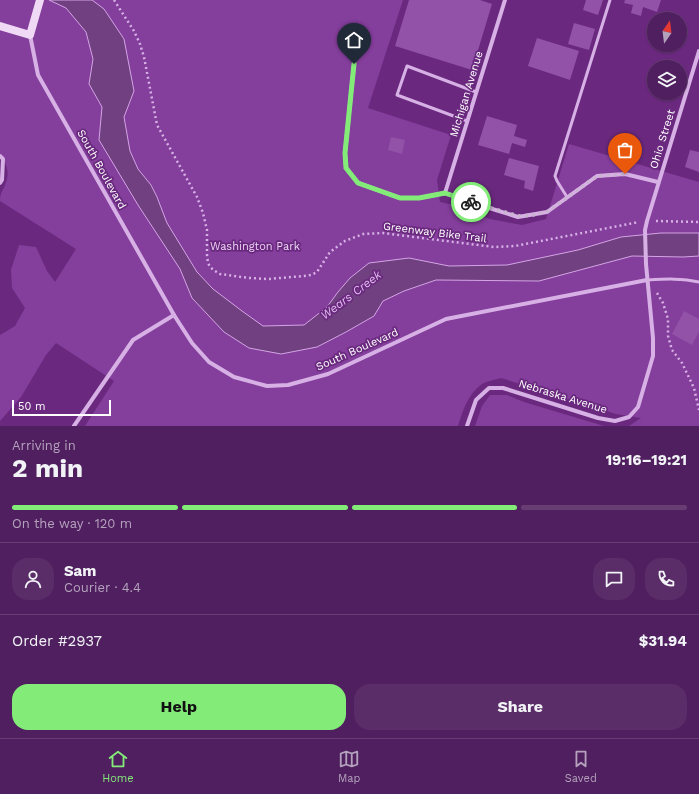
<!DOCTYPE html>
<meta charset="utf-8">
<style>
body{margin:0;font-family:"Work Sans",sans-serif;background:#5a2c68;color:#f1f3f6;height:100vh;display:flex;flex-direction:column;font-size:15px;white-space:nowrap}
*{box-sizing:border-box;margin:0}
p{font-size:13px;color:#b4a2bd}
.icon{flex:none;width:22px;height:22px;fill:none;stroke:currentColor;stroke-width:2;stroke-linecap:round;stroke-linejoin:round}
.map{position:relative;height:426px;overflow:hidden}
.panel{display:flex;flex-direction:column;background:#501f5f;flex:1}
.panel>*{flex:none}
.needle{width:26px;rotate:14deg}
.controls{position:absolute;left:647px;top:12px;display:grid;gap:8px}
.controls a{display:grid;place-items:center;width:40px;height:40px;border-radius:50%;background:#501f5f;box-shadow:0 1px 3px #0004,0 0 0 1px #673d74;font-size:20px}
.scale{position:absolute;left:12px;bottom:10px;width:99px;box-sizing:border-box;padding-left:4px;border:2px solid #fff;border-top:0;font-size:11px;line-height:14px;white-space:nowrap;color:#fff;-webkit-text-stroke:3px #6a297f;paint-order:stroke}
.pin{position:absolute;display:grid;place-items:center;width:34px;height:34px;color:#fff;margin:-41px -17px;border-radius:50% 50% 50% 0;rotate:-45deg;box-shadow:0 0 4px #0007}
.pin .icon{rotate:45deg}
.courier{position:absolute;display:grid;place-items:center;width:40px;height:40px;margin:-20px;border:3px solid #83ec78;border-radius:50%;background:#fff;color:#222;box-shadow:0 1px 5px #0007}
.head em{font-style:normal;font-weight:700}
.head div{display:flex;flex-direction:column-reverse}
.head{display:flex;align-items:center;justify-content:space-between;height:68px;padding:0 12px}
h1{font-size:26px;font-weight:700;line-height:30px}
.bar{display:grid;grid-template-columns:repeat(4,1fr);gap:6px 4px;align-content:center;height:48px;padding:0 12px}
.bar i{height:5px;border-radius:3px;background:#673d74}
.bar .active{background:#83ec78}
.bar p{grid-column:span 4}
.line{display:flex;align-items:center;gap:10px;padding:0 12px;border-top:1px solid #673d74}
.line div{flex:1}
.round{display:grid;place-items:center;flex:none;width:42px;height:42px;border-radius:16px;background:#5a2c68}
.primary-button{display:flex;gap:8px;margin-top:auto;padding:8px 12px}
.primary-button a{flex:1;height:46px;border-radius:16px;background:#83ec78;color:#111;font-size:16px;font-weight:700;line-height:46px;text-align:center}
.primary-button a+a{background:#5a2c68;color:#f1f3f6}
.dock{display:flex;justify-content:space-around;align-items:center;height:56px;border-top:1px solid #673d74;background:#501f5f;font-size:11px;color:#b4a2bd}
.dock a{display:grid;justify-items:center;gap:2px}
.dock .active{color:#83ec78}
.map>svg:first-child{display:block}
.green{fill:#843e9c}
.water{fill:#704080;stroke:#d4a5e5}
.building{fill:#9252a8}
.lines{fill:none;stroke-linecap:round;stroke-linejoin:round}
.path{stroke:#d7b1e5;stroke-width:2.5;stroke-dasharray:2 3;stroke-linecap:butt}
.lane{stroke:#d7b1e5;stroke-width:3}
.street{stroke:#d7b1e5;stroke-width:4}
.secondary{stroke:#efd9f5;stroke-width:8}
.done{stroke:#cbb4d2;stroke-width:4;stroke-dasharray:0 7.2}
.route{stroke:#83ec78;stroke-width:5}
.labels{text-anchor:middle;stroke-width:3.5;stroke-linejoin:round;paint-order:stroke}
.street-label{font-size:11px;fill:#fff;stroke:#6a297f}
.park-label{font-size:11px;fill:#ecd3f4;stroke:#6a297f}
.water-label{font-size:12px;font-style:italic;fill:#e0bced;stroke:#6a297f}
</style>
<div class="map">
<svg width="699" height="426" viewBox="0 0 699 426">
<rect width="100%" height="100%" fill="#6a297f"/>
<!-- green -->
<g class="green">
<path d="M0,0H403L368,108L451,135L437,180L440,202L454,205L490,219L522,225L546,219L569,144L699,182V426H629L641,418L616,414L501,378C495,380 487,381 482,384C468,394 463,410 458,426H85L114,381L56,343L46,355L21,397L0,421V335L15,326L25,308L12,288L11,270L19,245L36,247L47,271L55,282L76,249L0,201C0,191 4,190 6,182C10,171 6,163 0,154Z"/>
<path d="M490,395H507L524,402L604,426H475L482,406Z"/>
</g>
<!-- water -->
<path class="water" d="M49,0H92L104,9L124,39L134,91L124,117L130,151L138,169L151,185L157,197L167,223L197,272L213,289L242,311L263,326L304,325L327,307L338,292L350,278L369,263L409,258L449,266L507,265L578,250L621,237L661,233H699V256L683,257L632,256L539,281L436,280L404,291L383,301L374,316L346,332L317,347L281,354L249,348L224,332L192,298L180,269L138,205L99,140L102,107L89,84L93,59L86,32L66,8Z"/>
<!-- building -->
<g class="building">
<path d="M409,0H480L492,4L472,70L395,46Z"/>
<path d="M586,0H603L598,15L583,10Z"/>
<path d="M625,0H661L657,12L643,7L641,16L631,13L633,5L624,3Z"/>
<path d="M574,23L595,29L589,50L568,44Z"/>
<path d="M537,38L579,51L570,80L528,66Z"/>
<path d="M487,116L517,125L514,136L527,140L525,147L512,143L509,154L478,145Z"/>
<path d="M391,137L405,140L402,154L388,150Z"/>
<path d="M690,150L699,152V172L685,167Z"/>
<path d="M509,158L539,166L533,191L524,188L525,181L504,175Z"/>
<path d="M684,311L699,319V332L692,345L672,334Z"/>
</g>
<g class="lines">
<!-- path -->
<g class="path">
<path d="M114,0L134,31L140,44L144,57L157,125L197,197L203,213L207,230V255L208,263L210,267L215,271L220,274L249,278L268,279L304,276L311,275L317,272L330,252L345,241L363,234L383,233L494,247L515,246L639,222"/>
<path d="M656,221L699,222"/>
<path d="M657,293L663,303L668,319V336L672,350L682,363L694,388L699,410"/>
</g>
<!-- lane -->
<g class="lane">
<path d="M467,121L397,95L407,66L476,92"/>
<path d="M567,197L557,181L555,176L610,0"/>
<path d="M647,280C665,279 682,278 699,282"/>
</g>
<!-- street -->
<g class="street">
<path d="M30,35L38,75L174,315L192,343L209,362L234,377L267,386L288,385L328,374L446,319L647,280"/>
<path d="M354,64L345,153L346,168L358,183L400,198H419L445,193L486,207L518,217L547,212L597,176L625,174L658,182"/>
<path d="M0,156L3,159L2,180L0,183"/>
<path d="M445,193L505,0"/>
<path d="M74,426L133,340L174,315"/>
<path d="M467,426L476,400L489,388H503L598,418L615,421L629,417L638,407L653,356V338L646,264L645,230L647,221L699,51"/>
</g>
<!-- secondary -->
<path class="secondary" d="M0,26L30,35L40,0"/>
</g>
<g class="lines">
<!-- done -->
<path class="done" d="M471,202L518,216L533,215L547,212L597,176L625,174"/>
<!-- route -->
<path class="route" d="M354,64L345,153L346,168L358,183L400,198H419L445,193L471,202"/>
</g>
<g class="labels">
<!-- street labels -->
<g class="street-label">
<text transform="translate(466 94) rotate(-73)" y="4">Michigan Avenue</text>
<text transform="translate(662 139) rotate(-73)" y="4">Ohio Street</text>
<text transform="translate(102 169) rotate(61)" y="4">South Boulevard</text>
<text transform="translate(435 232) rotate(7)" y="4">Greenway Bike Trail</text>
<text transform="translate(357 349) rotate(-24)" y="4">South Boulevard</text>
<text transform="translate(563 396) rotate(17)" y="4">Nebraska Avenue</text>
</g>
<!-- park labels -->
<g class="park-label">
<text x="255" y="250">Washington Park</text>
</g>
<!-- water labels -->
<g class="water-label">
<text transform="translate(351 295) rotate(-37)" y="4">Wears Creek</text>
</g>
</g>
</svg>
<div class="controls">
<a><svg class="needle" viewBox="-14 -14 28 28"><path d="M0-13l5 13h-10z" fill="#e53935"/><path d="M0 13l5-13h-10z" fill="#b4a2bd"/></svg></a>
<a><svg class="icon" aria-label="layers" viewBox="0 0 24 24"><path d="M12 4l9 5-9 5-9-5zM3 14l9 5 9-5"/></svg></a>
</div>
<div class="scale">50 m</div>
<div class="pin" style="left:625px;top:174px;background:#ea580c"><svg class="icon" aria-label="bag" viewBox="0 0 24 24"><path d="M5 8h14l-1 12H6zM9 8a3 3 0 0 1 6 0"/></svg></div>
<div class="pin" style="left:354px;top:64px;background:#1f2937"><svg class="icon" aria-label="home" viewBox="0 0 24 24"><path d="M3 11l9-7 9 7M6 9v11h12V9"/></svg></div>
<div class="courier" style="left:471px;top:202px"><svg class="icon" aria-label="bike" viewBox="0 0 24 24"><circle cx="6" cy="16" r="4"/><circle cx="18" cy="16" r="4"/><path d="M6 16l4-8h5l3 8M10 8l3 8H6M13 5h3"/></svg></div>
</div>
<section class="panel">
<div class="head"><div><h1>2 min</h1><p>Arriving in</p></div><em>19:16–19:21</em></div>
<div class="bar"><i class="active"></i><i class="active"></i><i class="active"></i><i></i><p>On the way · 120 m</p></div>
<div class="line" style="height:72px"><a class="round"><svg class="icon" aria-label="person" viewBox="0 0 24 24"><circle cx="12" cy="8" r="4"/><path d="M4 21q1-7 8-7t8 7"/></svg></a><div><b>Sam</b><p>Courier · 4.4</p></div><a class="round"><svg class="icon" aria-label="chat" viewBox="0 0 24 24"><path d="M4 5h16v11H9l-5 4z"/></svg></a><a class="round"><svg class="icon" aria-label="phone" viewBox="0 0 24 24"><path d="M5 4h4l2 5-3 2q2 4 5 5l2-3 5 2v4C11 20 4 13 5 4z"/></svg></a></div>
<div class="line" style="height:52px"><div>Order #2937</div><b>$31.94</b></div>
<div class="primary-button"><a>Help</a><a>Share</a></div>
</section>
<nav class="dock">
<a class="active"><svg class="icon" aria-label="home" viewBox="0 0 24 24"><path d="M3 11l9-7 9 7M6 9v11h12V9"/></svg>Home</a>
<a><svg class="icon" aria-label="map" viewBox="0 0 24 24"><path d="M3 6l6-2 6 2 6-2v14l-6 2-6-2-6 2zM9 4v14M15 6v14"/></svg>Map</a>
<a><svg class="icon" aria-label="saved" viewBox="0 0 24 24"><path d="M7 4h10v16l-5-4-5 4z"/></svg>Saved</a>
</nav>
